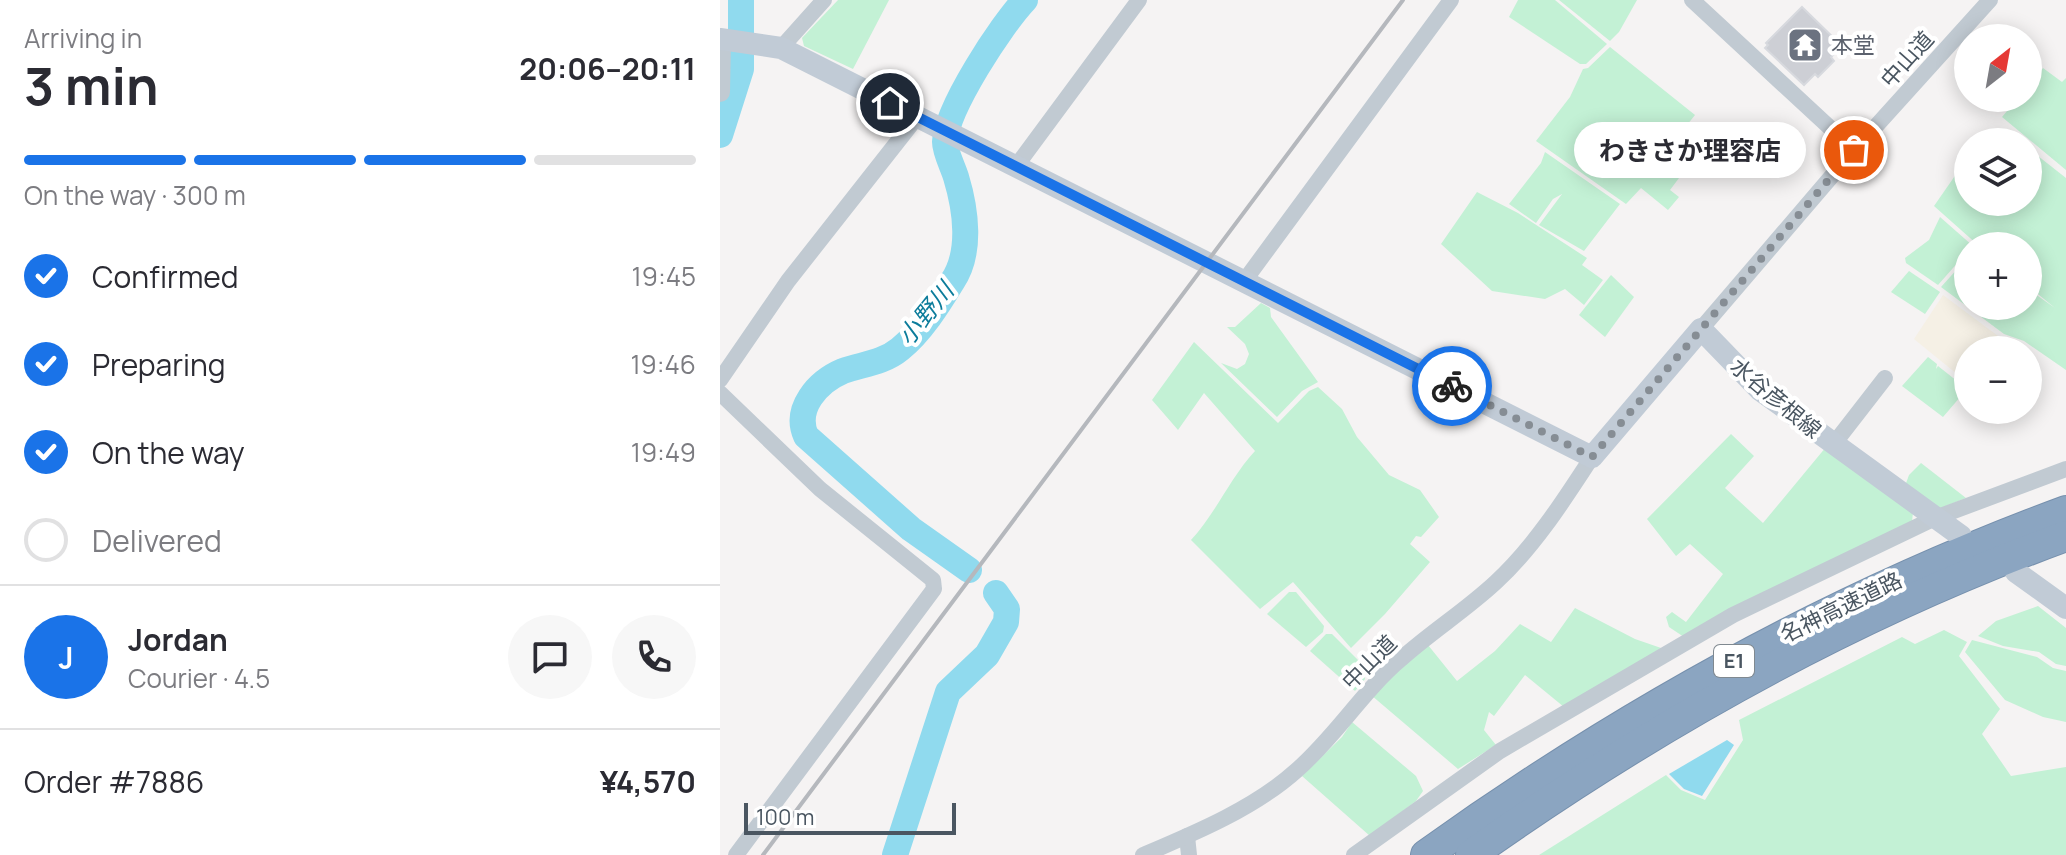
<!DOCTYPE html>
<meta charset="utf-8">
<style>
body{margin:0;font-family:Manrope,"Noto Sans JP",sans-serif;background:#f7f7f7;color:#2b2b33;height:100vh;display:flex;flex-direction:column;font-size:30px;white-space:nowrap}
*{box-sizing:border-box;margin:0}
p{font-size:26px;color:#7c7c81}
.icon{flex:none;width:44px;height:44px;fill:none;stroke:currentColor;stroke-width:2;stroke-linecap:round;stroke-linejoin:round}
.map{position:relative;flex:1;overflow:hidden}
.details{display:flex;flex-direction:column;background:#fff;width:720px}
.details>*{flex:none}
.needle{width:52px;rotate:31deg}
.controls{position:absolute;left:1234px;top:24px;display:grid;gap:16px}
.controls a{display:grid;place-items:center;width:88px;height:88px;border-radius:50%;background:#fff;box-shadow:0 4px 20px #0003;font-size:40px}
.scale{position:absolute;left:24px;bottom:20px;width:212px;box-sizing:border-box;padding-left:8px;border:4px solid #4a5661;border-top:0;font-size:22px;line-height:28px;white-space:nowrap;color:#4a5661;-webkit-text-stroke:6px #fff;paint-order:stroke}
.pin{position:absolute;display:grid;place-items:center;width:68px;height:68px;color:#fff;margin:-34px;border:4px solid #fff;border-radius:50%;box-shadow:0 2px 8px #0007}
.courier{position:absolute;display:grid;place-items:center;width:80px;height:80px;margin:-40px;border:6px solid #1a73e8;border-radius:50%;background:#fff;color:#222;box-shadow:0 2px 10px #0007}
.bubble{position:absolute;height:56px;border-radius:28px;background:#fff;box-shadow:0 4px 20px #0003;font-size:26px;font-weight:700;line-height:56px;text-align:center}
.summary em{font-style:normal;font-weight:700}
.summary div{display:flex;flex-direction:column-reverse}
.summary{display:flex;align-items:center;justify-content:space-between;height:136px;padding:0 24px}
h1{font-size:52px;font-weight:700;line-height:60px}
.bar{display:grid;grid-template-columns:repeat(4,1fr);gap:12px 8px;align-content:center;height:96px;padding:0 24px}
.bar i{height:10px;border-radius:6px;background:#e1e1e2}
.bar .current{background:#1a73e8}
.bar p{grid-column:span 4}
.line{display:flex;align-items:center;gap:20px;padding:0 24px;border-top:2px solid #e1e1e2}
.line div{flex:1}
.round{display:grid;place-items:center;flex:none;width:84px;height:84px;border-radius:42px;background:#f7f7f7}
ol{padding:0 24px;list-style:none}
li{display:flex;align-items:center;gap:24px;height:88px}
li p{margin-inline-start:auto}
li .icon{padding:8px;border-radius:50%;background:#1a73e8;color:#fff;stroke-width:4}
li:last-child{color:#7c7c81}
li i{width:44px;height:44px;border:4px solid #e1e1e2;border-radius:50%}
main{display:flex;flex:1;min-height:0}
.map>svg:first-child{display:block}
.green{fill:#c3f1d5}
.sand{fill:#f5f0e5}
.water{fill:#90daee}
.lines{fill:none;stroke-linecap:round;stroke-linejoin:round}
.river{stroke:#90daee;stroke-width:26}
.building{fill:#cdcfd5;stroke:#d7d9de;stroke-width:2}
.motorway-casing{stroke:#7690ad;stroke-width:32}
.minor{stroke:#c1cad2;stroke-width:16}
.tertiary{stroke:#c1cad2;stroke-width:20}
.secondary{stroke:#c1cbd6;stroke-width:22}
.motorway{stroke:#8ba5c1;stroke-width:30}
.rail{stroke:#b5b8bd;stroke-width:4}
.done{stroke:#868d94;stroke-width:8;stroke-dasharray:0 14.4}
.route{stroke:#1a73e8;stroke-width:10}
.labels{text-anchor:middle;stroke-width:8;stroke-linejoin:round;paint-order:stroke}
.shield{fill:#fff;stroke:#808990;stroke-width:2}
.shield-label{font-size:20px;font-weight:bold;fill:#4a5661}
.worship-label{font-size:22px;fill:#5b616d;stroke:#fff;text-anchor:start}
.street-label{font-size:22px;fill:#4a5661;stroke:#fff}
.water-label{font-size:24px;font-style:italic;fill:#0c7c9b;stroke:#fff}
</style>
<main>
<section class="details">
<div class="summary"><div><h1>3 min</h1><p>Arriving in</p></div><em>20:06–20:11</em></div>
<div class="bar"><i class="current"></i><i class="current"></i><i class="current"></i><i></i><p>On the way · 300 m</p></div>
<ol>
<li><svg class="icon" aria-label="check" viewBox="0 0 24 24"><path d="M5 12l5 5 9-10"/></svg>Confirmed<p>19:45</p></li>
<li><svg class="icon" aria-label="check" viewBox="0 0 24 24"><path d="M5 12l5 5 9-10"/></svg>Preparing<p>19:46</p></li>
<li><svg class="icon" aria-label="check" viewBox="0 0 24 24"><path d="M5 12l5 5 9-10"/></svg>On the way<p>19:49</p></li>
<li><i></i>Delivered</li>
</ol>
<div class="line" style="height:144px"><b class="round" style="background:#1a73e8;color:#fff">J</b><div><b>Jordan</b><p>Courier · 4.5</p></div><a class="round"><svg class="icon" aria-label="chat" viewBox="0 0 24 24"><path d="M4 5h16v11H9l-5 4z"/></svg></a><a class="round"><svg class="icon" aria-label="phone" viewBox="0 0 24 24"><path d="M5 4h4l2 5-3 2q2 4 5 5l2-3 5 2v4C11 20 4 13 5 4z"/></svg></a></div>
<div class="line" style="height:104px"><div>Order #7886</div><b>¥4,570</b></div>
</section>
<div class="map">
<svg width="1346" height="855" viewBox="0 0 1346 855">
<rect width="100%" height="100%" fill="#f5f3f3"/>
<!-- green -->
<g class="green">
<path d="M118,0H169L133,69L84,46L82,38Z"/>
<path d="M798,0H835L887,44L866,64H860L789,17Z"/>
<path d="M839,0H917L899,32L890,41Z"/>
<path d="M890,47L975,115L939,160L959,178L950,190L959,197L948,210L921,188L906,204L816,141L850,97L863,69L868,68Z"/>
<path d="M1323,68L1342,82L1346,78V170L1282,117L1298,98H1308V86Z"/>
<path d="M1308,148L1346,178V370L1304,341L1284,334L1221,287L1248,257V306H1308V289L1335,308L1308,286V246H1259L1214,206L1248,157V202H1308Z"/>
<path d="M825,152L900,204L864,251L819,225L842,194L833,199L816,223L789,204L821,163Z"/>
<path d="M757,192L798,213L867,258L862,265L883,280L864,305L845,289L825,299L772,291L721,244Z"/>
<path d="M1220,217L1253,246H1248V251L1218,285L1186,263L1185,258L1209,240Z"/>
<path d="M1189,271L1220,292L1205,314L1171,292Z"/>
<path d="M891,275L914,297L885,337L859,315Z"/>
<path d="M541,303L550,308L551,317L598,382L582,391L557,417L501,363L517,369L525,364L529,354L525,344L507,327H515Z"/>
<path d="M474,342L558,423L589,391L598,387L622,409L637,437L669,475L700,490L719,517L701,537L696,536L690,544L710,562L665,614L631,648L573,582L540,609L471,540C496,513 510,478 535,451L484,393L458,430L432,400Z"/>
<path d="M1208,357L1217,364L1216,369L1218,366L1247,389L1223,417L1182,386Z"/>
<path d="M1011,434L1034,456L1005,488L1043,523L1106,447L1193,512L1192,522L964,637L949,627L946,617L952,612L966,622L1003,574L970,544L956,556L927,519Z"/>
<path d="M1201,463L1246,498L1216,510L1185,486L1189,475Z"/>
<path d="M569,592H576L604,626L603,632L586,647L547,614Z"/>
<path d="M1318,606L1346,628V666L1336,664L1319,652L1283,646L1258,636L1276,621Z"/>
<path d="M855,608L915,639L944,649L844,707L805,675L774,716L769,712L764,730L776,745L738,769L651,695L708,645L737,681L775,651L800,624L831,642Z"/>
<path d="M1224,630L1247,642L1239,656L1280,709L1262,734L1291,776L1346,767V855H819L946,775L961,790L985,800L1023,740L1019,720L1182,637L1195,644Z"/>
<path d="M606,634H612L643,665L645,679L635,691L590,651Z"/>
<path d="M1252,640L1317,657L1333,668L1346,671V722L1323,717L1285,700L1245,652Z"/>
<path d="M632,722L696,776L703,791L696,801L650,836L582,776L622,737Z"/>
</g>
<!-- sand -->
<path class="sand" d="M1223,295L1282,339L1299,345L1290,350H1248V383L1194,339Z"/>
<!-- water -->
<path class="water" d="M1007,740L1014,745L982,796L964,789L949,774Z"/>
<g class="lines">
<!-- river -->
<g class="river">
<path d="M0,135L21,69V0"/>
<path d="M249,570L191,529L86,436C74,409 97,382 123,371C143,364 163,363 180,349C201,332 218,305 232,282C252,253 246,210 236,177C233,167 225,152 225,142C226,109 282,24 305,0"/>
<path d="M175,855L228,692L267,655L286,622L287,609L276,593"/>
</g>
</g>
<!-- building -->
<path class="building" d="M1082,7L1122,46L1111,57L1114,61L1098,77L1095,74L1084,85L1045,48L1048,45L1046,43Z"/>
<g class="lines">
<defs>
<g id="motorway">
<path d="M706,855C904,713 1118,595 1346,511"/>
<path d="M751,855C934,725 1135,613 1346,536"/>
</g>
</defs>
<!-- motorway casing -->
<use href="#motorway" class="motorway-casing"/>
<!-- minor -->
<g class="minor">
<path d="M972,0L1134,150"/>
<path d="M61,48L104,0"/>
<path d="M297,165L419,0"/>
<path d="M525,280L731,0"/>
<path d="M981,329L1129,156L1270,0"/>
<path d="M0,380L68,281L197,117"/>
<path d="M0,393L100,489L213,580L214,589L16,855"/>
<path d="M1113,445L1165,378"/>
<path d="M467,836L469,855"/>
<path d="M423,855C475,833 535,808 577,770C616,736 642,692 681,659C711,632 746,610 776,582C814,547 844,500 872,457"/>
<path d="M634,855L780,751L1013,615L1215,518L1346,469"/>
</g>
<!-- tertiary -->
<path class="tertiary" d="M0,92L1,39"/>
<!-- secondary -->
<g class="secondary">
<path d="M0,39L61,48L872,457L981,329L1040,390L1241,536"/>
<path d="M1296,572L1346,608"/>
</g>
<!-- motorway -->
<use href="#motorway" class="motorway"/>
<!-- rail -->
<path class="rail" d="M43,855L683,0"/>
</g>
<g class="lines">
<!-- done -->
<path class="done" d="M732,386L872,457L1134,150"/>
<!-- route -->
<path class="route" d="M170,103L732,386"/>
</g>
<!-- icons -->
<defs>
<symbol id="temple-square" viewBox="-11 -11 22 22"><rect x="-9" y="-9" width="18" height="18" rx="4" fill="#6b7280" stroke="#fff"/><path d="M0-6L5-2H3V0L6.5 2.5H4V6H1.5V3h-3V6H-4V2.5H-6.5L-3 0V-2H-5Z" fill="#fff"/></symbol>
</defs>
<g fill-rule="evenodd">
<use href="#temple-square" x="1065" y="25" width="40" height="40"/>
</g>
<g class="labels">
<!-- shield labels -->
<rect class="shield" x="994" y="645" width="40" height="32" rx="6"/>
<g class="shield-label">
<text x="1014" y="668">E1</text>
</g>
<!-- worship labels -->
<g class="worship-label">
<text x="1111" y="53">本堂</text>
</g>
<!-- street labels -->
<g class="street-label">
<text transform="translate(1187 59) rotate(-48)" y="8">中山道</text>
<text transform="translate(1056 398) rotate(40)" y="8">水谷彦根線</text>
<text transform="translate(1121 607) rotate(-26)" y="8">名神高速道路</text>
<text transform="translate(649 662) rotate(-45)" y="8">中山道</text>
</g>
<!-- water labels -->
<g class="water-label">
<text transform="translate(206 314) rotate(-51)" y="8">小野川</text>
</g>
</g>
</svg>
<div class="controls">
<a><svg class="needle" viewBox="-14 -14 28 28"><path d="M0-13l5 13h-10z" fill="#e53935"/><path d="M0 13l5-13h-10z" fill="#7c7c81"/></svg></a>
<a><svg class="icon" aria-label="layers" viewBox="0 0 24 24"><path d="M12 4l9 5-9 5-9-5zM3 14l9 5 9-5"/></svg></a>
<a>+</a>
<a>−</a>
</div>
<div class="scale">100 m</div>
<div class="pin" style="left:1134px;top:150px;background:#ea580c"><svg class="icon" aria-label="bag" viewBox="0 0 24 24"><path d="M5 8h14l-1 12H6zM9 8a3 3 0 0 1 6 0"/></svg></div>
<div class="pin" style="left:170px;top:103px;background:#1f2937"><svg class="icon" aria-label="home" viewBox="0 0 24 24"><path d="M3 11l9-7 9 7M6 9v11h12V9"/></svg></div>
<div class="courier" style="left:732px;top:386px"><svg class="icon" aria-label="bike" viewBox="0 0 24 24"><circle cx="6" cy="16" r="4"/><circle cx="18" cy="16" r="4"/><path d="M6 16l4-8h5l3 8M10 8l3 8H6M13 5h3"/></svg></div>
<div class="bubble" style="left:854px;top:122px;width:232px">わきさか理容店</div>
</div>
</main>
